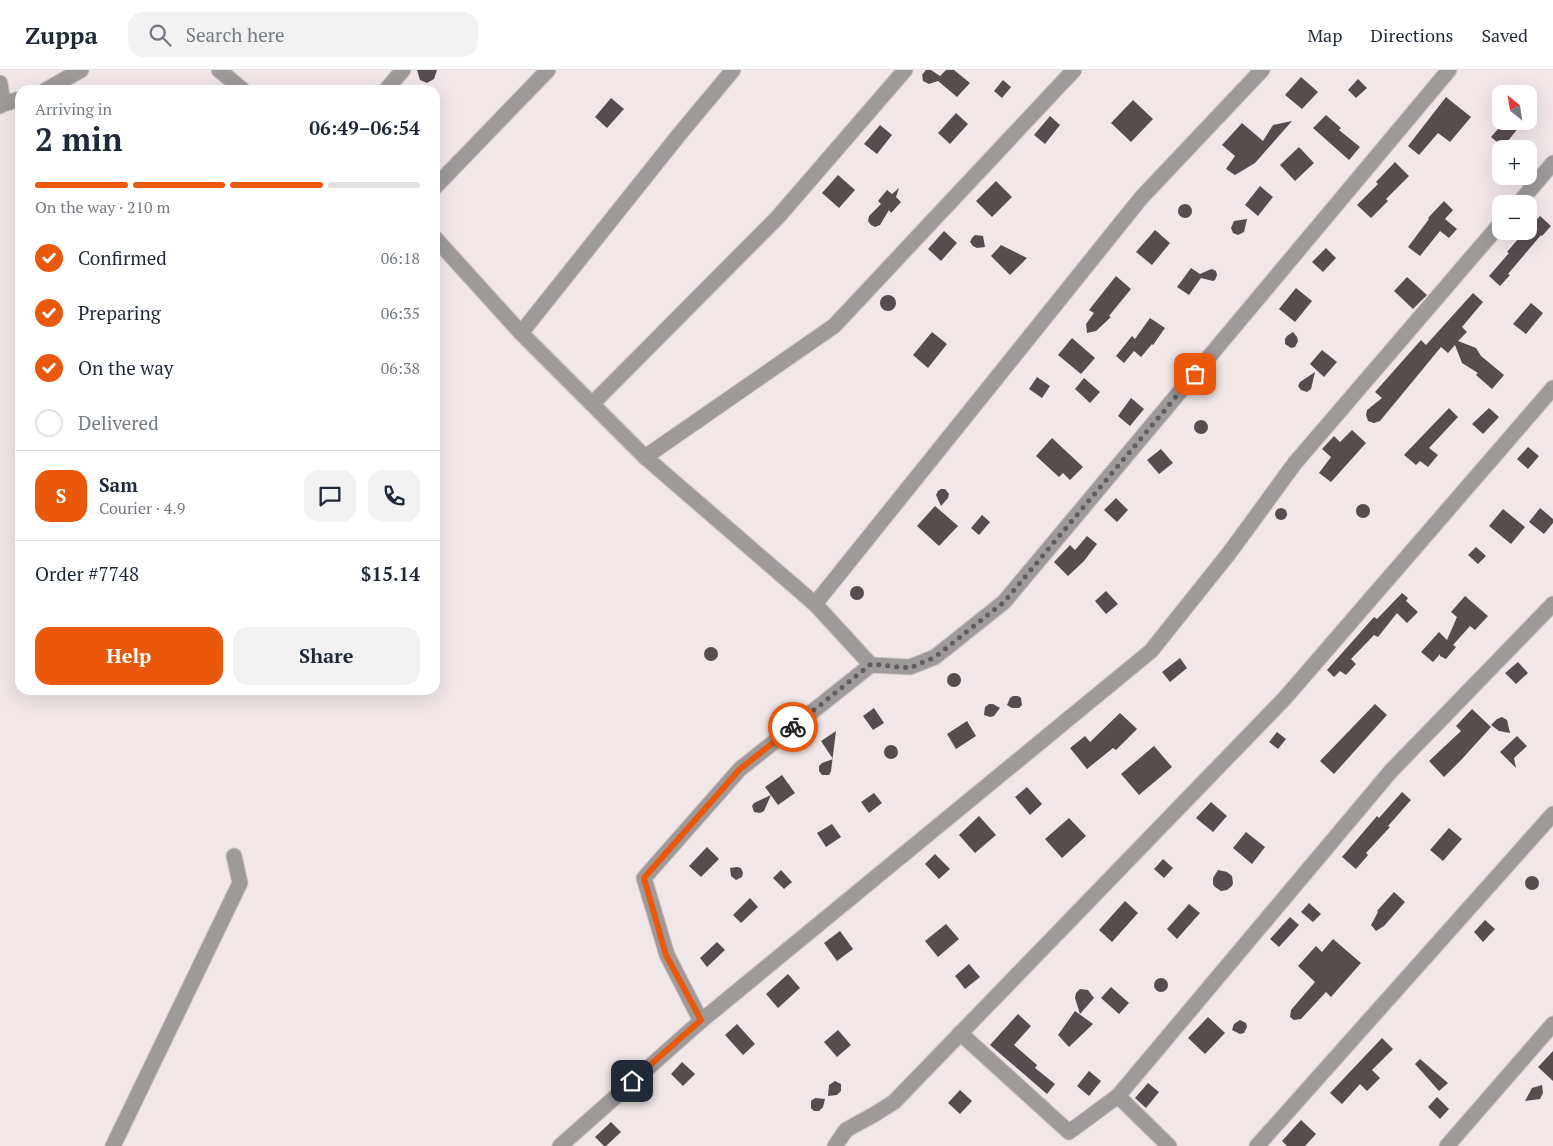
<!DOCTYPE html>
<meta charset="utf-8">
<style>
body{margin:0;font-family:"PT Serif",serif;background:#f2f2f3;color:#1f2937;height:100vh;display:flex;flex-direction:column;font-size:19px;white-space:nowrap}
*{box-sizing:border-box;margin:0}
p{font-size:16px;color:#747a83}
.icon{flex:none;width:28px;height:28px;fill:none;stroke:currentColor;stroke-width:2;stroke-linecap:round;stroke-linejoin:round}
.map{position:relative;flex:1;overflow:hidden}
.side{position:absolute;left:15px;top:15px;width:425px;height:610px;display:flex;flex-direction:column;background:#fff;border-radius:15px;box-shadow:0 5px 20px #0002}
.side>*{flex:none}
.needle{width:32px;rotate:330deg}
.buttons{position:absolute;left:1492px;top:15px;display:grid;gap:10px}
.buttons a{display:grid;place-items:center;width:45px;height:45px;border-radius:10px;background:#fff;box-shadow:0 5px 20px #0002;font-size:25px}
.pin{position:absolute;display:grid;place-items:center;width:42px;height:42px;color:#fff;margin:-21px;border-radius:10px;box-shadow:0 2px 8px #0006}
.courier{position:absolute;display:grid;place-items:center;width:50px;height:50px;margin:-25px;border:4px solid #ea580c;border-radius:50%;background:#fff;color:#222;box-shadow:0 1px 6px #0007}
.headline em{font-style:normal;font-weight:800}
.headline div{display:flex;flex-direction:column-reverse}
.headline{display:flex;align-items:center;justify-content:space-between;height:85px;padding:0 20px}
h1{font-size:32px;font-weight:800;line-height:38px}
.bar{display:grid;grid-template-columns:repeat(4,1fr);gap:8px 5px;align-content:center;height:60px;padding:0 20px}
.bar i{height:6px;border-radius:4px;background:#e0e1e3}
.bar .on{background:#ea580c}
.bar p{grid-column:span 4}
.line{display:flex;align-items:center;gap:12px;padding:0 20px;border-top:1px solid #e0e1e3}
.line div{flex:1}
.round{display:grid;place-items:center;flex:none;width:52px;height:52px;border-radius:15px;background:#f2f2f3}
ol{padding:0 20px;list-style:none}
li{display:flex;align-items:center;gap:15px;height:55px}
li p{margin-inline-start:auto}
li .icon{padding:5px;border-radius:50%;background:#ea580c;color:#fff;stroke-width:4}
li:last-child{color:#747a83}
li i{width:28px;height:28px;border:2px solid #e0e1e3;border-radius:50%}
.cta{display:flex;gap:10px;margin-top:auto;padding:10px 20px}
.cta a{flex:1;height:58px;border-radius:15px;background:#ea580c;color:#fff;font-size:20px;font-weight:800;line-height:58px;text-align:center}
.cta a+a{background:#f2f2f3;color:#1f2937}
header{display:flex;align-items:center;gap:30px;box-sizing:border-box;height:70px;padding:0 25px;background:#fff;border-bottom:1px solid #e0e1e3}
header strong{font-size:24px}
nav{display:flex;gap:28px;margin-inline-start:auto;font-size:18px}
.search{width:350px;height:45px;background:#f2f2f3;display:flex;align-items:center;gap:12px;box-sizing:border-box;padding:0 18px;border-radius:15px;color:#747a83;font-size:19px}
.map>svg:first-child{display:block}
.building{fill:#564d4f}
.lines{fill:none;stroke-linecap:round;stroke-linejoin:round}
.minor-casing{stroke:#cec5c6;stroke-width:17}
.minor{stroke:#9e9a9a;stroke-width:15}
.done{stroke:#615c5d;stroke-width:5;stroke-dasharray:0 9}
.route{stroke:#ea580c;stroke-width:6}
</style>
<header>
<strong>Zuppa</strong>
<div class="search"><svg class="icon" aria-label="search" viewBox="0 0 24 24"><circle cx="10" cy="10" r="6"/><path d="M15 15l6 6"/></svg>Search here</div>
<nav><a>Map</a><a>Directions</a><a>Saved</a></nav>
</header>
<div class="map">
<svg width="1553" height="1076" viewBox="0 0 1553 1076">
<rect width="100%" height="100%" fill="#f1e7e8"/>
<!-- building -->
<g class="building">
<path d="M417,0H437L434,9L427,13L420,10Z"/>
<path d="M926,0H931L940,6L946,0H954L970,13L957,27L938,11L929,14L923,11L922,5Z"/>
<path d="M1301,7L1318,22L1302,39L1285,25Z"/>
<path d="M1358,9L1367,18L1356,28L1348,20Z"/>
<path d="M1003,10L1011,17L1002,28L994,21Z"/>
<path d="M1446,27L1471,47L1450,72L1438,63L1419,85L1408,76Z"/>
<path d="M611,28L624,39L607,58L595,47Z"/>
<path d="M1133,30L1153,49L1131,72L1111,53Z"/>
<path d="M956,43L968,54L950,74L938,63Z"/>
<path d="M1326,45L1341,58L1339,60L1360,77L1349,90L1313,58Z"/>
<path d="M1050,46L1060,55L1045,74L1034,65Z"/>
<path d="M1292,51L1255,93L1235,105L1226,99L1235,86L1222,75L1242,53L1263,71L1273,55Z"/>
<path d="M1505,51H1524L1503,77L1491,67Z"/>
<path d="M880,55L892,65L877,84L864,74Z"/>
<path d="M1299,77L1314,93L1295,111L1280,95Z"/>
<path d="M1395,92L1409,106L1386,129L1388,131L1371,148L1357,135L1378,114L1376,112Z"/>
<path d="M838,105L855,120L839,138L822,123Z"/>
<path d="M996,111L1012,127L992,147L976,131Z"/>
<path d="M1260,116L1273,127L1258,146L1245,135Z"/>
<path d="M899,118L896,127L901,132L891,143L889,140L880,155L875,157L871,155L868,151L869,146L881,134L878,131L887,120L892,124Z"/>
<path d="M1444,131L1453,140L1445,149L1457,159L1449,168L1440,161L1420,186L1408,177L1429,149L1428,148Z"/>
<circle cx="1185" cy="141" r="7"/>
<path d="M1540,146L1551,156L1542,166L1541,165L1508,204L1510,205L1500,216L1489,206L1509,183L1507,182L1524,162L1529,161V158Z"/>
<path d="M1247,149L1244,162L1238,165L1233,163L1231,158L1234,151Z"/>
<path d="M1155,160L1170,173L1152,195L1136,182Z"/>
<path d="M944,161L957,173L941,191L928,179Z"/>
<path d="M975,165L983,166L985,177L977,178L973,176L970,172L972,168Z"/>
<path d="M1001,175L1027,188L1010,205L991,186Z"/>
<path d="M1326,178L1336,188L1323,202L1312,192Z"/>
<path d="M1191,198L1200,204L1209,200L1212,199L1216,201L1217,205L1215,210L1213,211L1201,208L1189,225L1177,217Z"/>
<path d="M1116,206L1131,219L1109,246L1111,247L1096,261L1087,263L1086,254L1094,243L1089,240Z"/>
<path d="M1407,207L1427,225L1413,239L1394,221Z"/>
<path d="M1296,218L1312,231L1295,252L1279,239Z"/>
<path d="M1473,223L1483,232L1462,257L1467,262L1458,271L1476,278L1481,286L1504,305L1492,319L1476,305L1478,303L1462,293L1455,275L1448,283L1441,277L1380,351L1374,353L1368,351L1366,345L1367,340L1382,328L1375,322L1421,270L1426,275Z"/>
<circle cx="888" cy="233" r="8"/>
<path d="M1531,233L1543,243L1526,264L1513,254Z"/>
<path d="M1150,248L1165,258L1153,275L1152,274L1141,287L1134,281L1124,293L1116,286L1132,266L1135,269Z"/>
<path d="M932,262L947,274L928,298L913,285Z"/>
<path d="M1293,262L1297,267L1298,271L1295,277L1291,278L1285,274V269L1287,266Z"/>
<path d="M1072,268L1095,288L1081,304L1058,285Z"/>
<path d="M1322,280L1337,292L1324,307L1310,294Z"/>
<path d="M1315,302L1311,319L1307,322L1301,320L1298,316L1300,312Z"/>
<path d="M1037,307L1050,316L1042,328L1029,319Z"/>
<path d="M1084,308L1100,322L1090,333L1075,319Z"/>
<path d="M1131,328L1144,339L1130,356L1118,346Z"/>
<path d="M1449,338L1458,347L1429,378L1438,385L1428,397L1420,391L1416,395L1404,385Z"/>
<path d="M1489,338L1499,347L1483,364L1472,354Z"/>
<circle cx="1201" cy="357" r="7"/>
<path d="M1352,360L1366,373L1331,412L1319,403L1331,387L1322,379L1334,366L1340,372Z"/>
<path d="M1052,368L1083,397L1070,410L1063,403L1059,407L1036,386Z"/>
<path d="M1528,377L1539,386L1528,399L1517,389Z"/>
<path d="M1161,379L1173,393L1159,404L1147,390Z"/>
<path d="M941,419H945L949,424L948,428L941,436L936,425L938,421Z"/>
<path d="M1116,428L1128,440L1117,452L1104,440Z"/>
<circle cx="1363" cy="441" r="7"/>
<path d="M935,436L958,456L939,476L917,456Z"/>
<circle cx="1281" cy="444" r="6"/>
<path d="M1540,438L1553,449V453L1544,464L1529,452Z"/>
<path d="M1503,439L1525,457L1511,474L1489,456Z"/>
<path d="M982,445L990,452L979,465L971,458Z"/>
<path d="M1087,466L1097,474L1084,491L1068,506L1054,492L1070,475L1075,480Z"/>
<path d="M1476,477L1486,486L1478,494L1468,485Z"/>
<circle cx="857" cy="523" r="7"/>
<path d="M1106,521L1118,534L1106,544L1095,531Z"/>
<path d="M1402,523L1408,528L1406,531L1418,542L1407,553L1397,543L1378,567L1374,565L1351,589L1356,594L1346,605L1340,601L1334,607L1327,600L1374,547L1377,549Z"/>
<path d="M1465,526L1488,546L1475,560L1470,556L1453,575L1456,577L1446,589L1440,586V584L1433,592L1421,582L1439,562L1447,570L1457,547L1451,542Z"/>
<circle cx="711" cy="584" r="7"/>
<path d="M1180,588L1187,598L1170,612L1162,602Z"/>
<path d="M1518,592L1528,603L1516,614L1505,603Z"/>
<circle cx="954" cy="610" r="7"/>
<path d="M1013,626H1018L1021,628L1022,635L1019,638H1012L1007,635L1010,628Z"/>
<path d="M989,634H993L1000,638L994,646L990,647L984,645L985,637Z"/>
<path d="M1375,634L1387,645L1334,704L1320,691Z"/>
<path d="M874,638L884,653L873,660L863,646Z"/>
<path d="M1472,639L1491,657L1462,689L1444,707L1429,691L1461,661L1456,656Z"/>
<path d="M1120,643L1137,659L1116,680L1113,678L1087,699L1070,678L1085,666L1090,672Z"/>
<path d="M1502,647L1507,650L1510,663L1499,661L1491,655L1497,649Z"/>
<path d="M967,651L976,666L956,679L947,664Z"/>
<path d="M836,661L831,701L829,705H822L819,701V696L822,693L833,689L821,671Z"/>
<path d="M1277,662L1286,669L1278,679L1269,672Z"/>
<path d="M1517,666L1527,676L1514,688L1516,698L1500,682Z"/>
<circle cx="891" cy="682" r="7"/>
<path d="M1154,676L1172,697L1139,725L1121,704Z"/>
<path d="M782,705L795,723L778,735L765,717Z"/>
<path d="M1027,717L1042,734L1030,745L1015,727Z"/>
<path d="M1402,722L1411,730L1388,756L1390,757L1366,783L1368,785L1356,799L1342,787L1377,746L1379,748Z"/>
<path d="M874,723L882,733L869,743L861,732Z"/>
<path d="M771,725L764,741L760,743L754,742L752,736L754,733Z"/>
<path d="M1211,732L1227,746L1213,762L1196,748Z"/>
<path d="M979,746L996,765L975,783L959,765Z"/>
<path d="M1069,748L1086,766L1062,788L1045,769Z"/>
<path d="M832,754L841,767L826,777L817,763Z"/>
<path d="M1449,758L1462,769L1443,791L1430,780Z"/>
<path d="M1246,762L1265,777L1252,794L1233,778Z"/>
<path d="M707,777L719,789L701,807L689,796Z"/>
<path d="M935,784L950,799L939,809L925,794Z"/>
<path d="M1163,789L1173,798L1164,808L1154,799Z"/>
<path d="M737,797L741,798L743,803L742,807L736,810L731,806L730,798Z"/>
<path d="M781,800L792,812L784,819L773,808Z"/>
<path d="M1218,800L1227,802L1232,806L1233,813L1232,816L1227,820L1221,821L1215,817L1213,814V808Z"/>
<circle cx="1532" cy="813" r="7"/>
<path d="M1394,822L1405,832L1384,856L1376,861L1371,855L1378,842L1377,841Z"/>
<path d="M750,828L758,837L741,853L733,845Z"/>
<path d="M1125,831L1138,843L1112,872L1099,860Z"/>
<path d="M1309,833L1321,844L1313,852L1301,842Z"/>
<path d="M1189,834L1200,843L1177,869L1167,859Z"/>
<path d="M1290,847L1299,855L1279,877L1270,869Z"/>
<path d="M1485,850L1495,859L1483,872L1474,862Z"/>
<path d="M946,854L959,869L938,887L925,871Z"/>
<path d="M840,861L853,879L837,891L824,873Z"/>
<path d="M1333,869L1361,893L1331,927L1326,922L1301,949L1294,950L1290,947L1291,940L1315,912L1298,896L1316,876L1322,882Z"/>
<path d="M717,872L725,880L707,897L700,888Z"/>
<path d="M969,894L980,907L965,919L955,906Z"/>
<path d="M788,904L800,918L778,938L766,924Z"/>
<circle cx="1161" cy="915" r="7"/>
<path d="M1111,917L1129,933L1119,944L1101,928Z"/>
<path d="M1080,919L1088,920L1094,928L1080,944L1075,928L1076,923Z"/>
<path d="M1075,941L1093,954L1069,977L1058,965Z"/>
<path d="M1018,944L1031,956L1014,975L1037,995L1035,998L1055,1014L1047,1024L990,975Z"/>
<path d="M1208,947L1225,963L1205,984L1188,968Z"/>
<path d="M1240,950L1246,953L1247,957L1244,963L1240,964L1232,960L1234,954Z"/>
<path d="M737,954L755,974L743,985L725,965Z"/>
<path d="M838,960L851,975L837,987L824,972Z"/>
<path d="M1382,968L1393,979L1372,1000L1380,1008L1367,1021L1360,1014L1342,1034L1330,1023Z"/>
<path d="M1553,981V1011L1538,997Z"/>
<path d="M1420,989L1448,1013L1439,1021L1415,994Z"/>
<path d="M682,992L695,1004L683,1016L671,1004Z"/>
<path d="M1089,1001L1101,1011L1089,1026L1077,1016Z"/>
<path d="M835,1011L841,1014V1021L837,1025L828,1026L829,1015Z"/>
<path d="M1148,1013L1159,1022L1146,1038L1135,1028Z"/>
<path d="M1542,1015L1543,1023L1540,1029L1525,1031L1532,1018Z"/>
<path d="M960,1020L972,1031L960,1044L948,1033Z"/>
<path d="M1437,1027L1449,1039L1440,1049L1428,1037Z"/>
<path d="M815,1028L825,1029L823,1037L819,1041H814L811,1038V1031Z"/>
<path d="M1301,1050L1316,1064L1305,1076H1287L1282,1071Z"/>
<path d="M611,1052L621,1062L606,1076H604L595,1067Z"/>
</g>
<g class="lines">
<defs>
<g id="minor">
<path d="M219,0L243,20"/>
<path d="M0,13L3,34"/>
<path d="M46,20L81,0"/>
<path d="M386,20L403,0"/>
<path d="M0,36L3,34L20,29"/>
<path d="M435,117L548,0"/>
<path d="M1518,134L1553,93"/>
<path d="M435,168L521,263L645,387L815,534L871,595L740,699L644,808L667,885L701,951L560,1076"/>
<path d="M521,263L678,66L733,0"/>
<path d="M592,334L778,147L905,0"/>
<path d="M645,387L834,256L1074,0"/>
<path d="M815,534L1141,128L1262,0"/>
<path d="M871,595L910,597L935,587L1004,532L1449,0"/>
<path d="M701,951L1151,581L1230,482L1295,393L1501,153"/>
<path d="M960,963L1069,1062L1118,1026L1391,701L1553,534"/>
<path d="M1118,1026L1169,1076"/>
<path d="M113,1076L240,813L234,786"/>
<path d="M835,1076L846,1060L875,1044L894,1032L1285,628L1553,318"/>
<path d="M1257,1076L1553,744"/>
<path d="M1447,1076L1553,954"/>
</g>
</defs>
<!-- minor casing -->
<use href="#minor" class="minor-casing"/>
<!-- minor -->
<use href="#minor" class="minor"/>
</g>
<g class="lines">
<!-- done -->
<path class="done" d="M793,657L871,594L910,598L935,587L1004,532L1195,304"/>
<!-- route -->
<path class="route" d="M632,1011L701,950L666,885L644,808L740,699L793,657"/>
</g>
</svg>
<div class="buttons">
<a><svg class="needle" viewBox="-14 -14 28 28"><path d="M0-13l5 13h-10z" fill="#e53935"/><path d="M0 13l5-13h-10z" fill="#747a83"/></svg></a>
<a>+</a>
<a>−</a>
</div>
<div class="pin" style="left:1195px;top:304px;background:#ea580c"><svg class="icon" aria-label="bag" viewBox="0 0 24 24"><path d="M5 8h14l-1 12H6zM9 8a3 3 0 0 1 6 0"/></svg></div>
<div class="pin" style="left:632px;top:1011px;background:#1f2937"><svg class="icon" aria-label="home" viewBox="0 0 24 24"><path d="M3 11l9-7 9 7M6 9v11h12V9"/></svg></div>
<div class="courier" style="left:793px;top:657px"><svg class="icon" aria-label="bike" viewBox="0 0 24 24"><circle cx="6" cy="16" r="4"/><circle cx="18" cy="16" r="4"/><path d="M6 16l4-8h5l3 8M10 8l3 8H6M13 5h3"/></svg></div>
<section class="side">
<div class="headline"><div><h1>2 min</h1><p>Arriving in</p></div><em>06:49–06:54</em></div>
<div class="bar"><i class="on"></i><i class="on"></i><i class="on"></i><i></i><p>On the way · 210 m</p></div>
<ol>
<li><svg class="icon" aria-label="check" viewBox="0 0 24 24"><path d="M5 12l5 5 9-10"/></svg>Confirmed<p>06:18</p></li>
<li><svg class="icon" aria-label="check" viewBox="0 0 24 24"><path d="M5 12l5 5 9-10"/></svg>Preparing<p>06:35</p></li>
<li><svg class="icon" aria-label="check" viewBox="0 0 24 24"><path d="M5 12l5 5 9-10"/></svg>On the way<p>06:38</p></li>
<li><i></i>Delivered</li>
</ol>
<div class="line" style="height:90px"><b class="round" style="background:#ea580c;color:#fff">S</b><div><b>Sam</b><p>Courier · 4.9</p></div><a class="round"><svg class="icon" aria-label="chat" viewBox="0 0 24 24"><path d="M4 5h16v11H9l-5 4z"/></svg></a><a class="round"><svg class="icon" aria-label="phone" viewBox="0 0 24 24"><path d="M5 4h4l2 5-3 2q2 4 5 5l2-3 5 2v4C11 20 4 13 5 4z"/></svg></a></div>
<div class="line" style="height:65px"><div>Order #7748</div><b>$15.14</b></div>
<div class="cta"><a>Help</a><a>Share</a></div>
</section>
</div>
